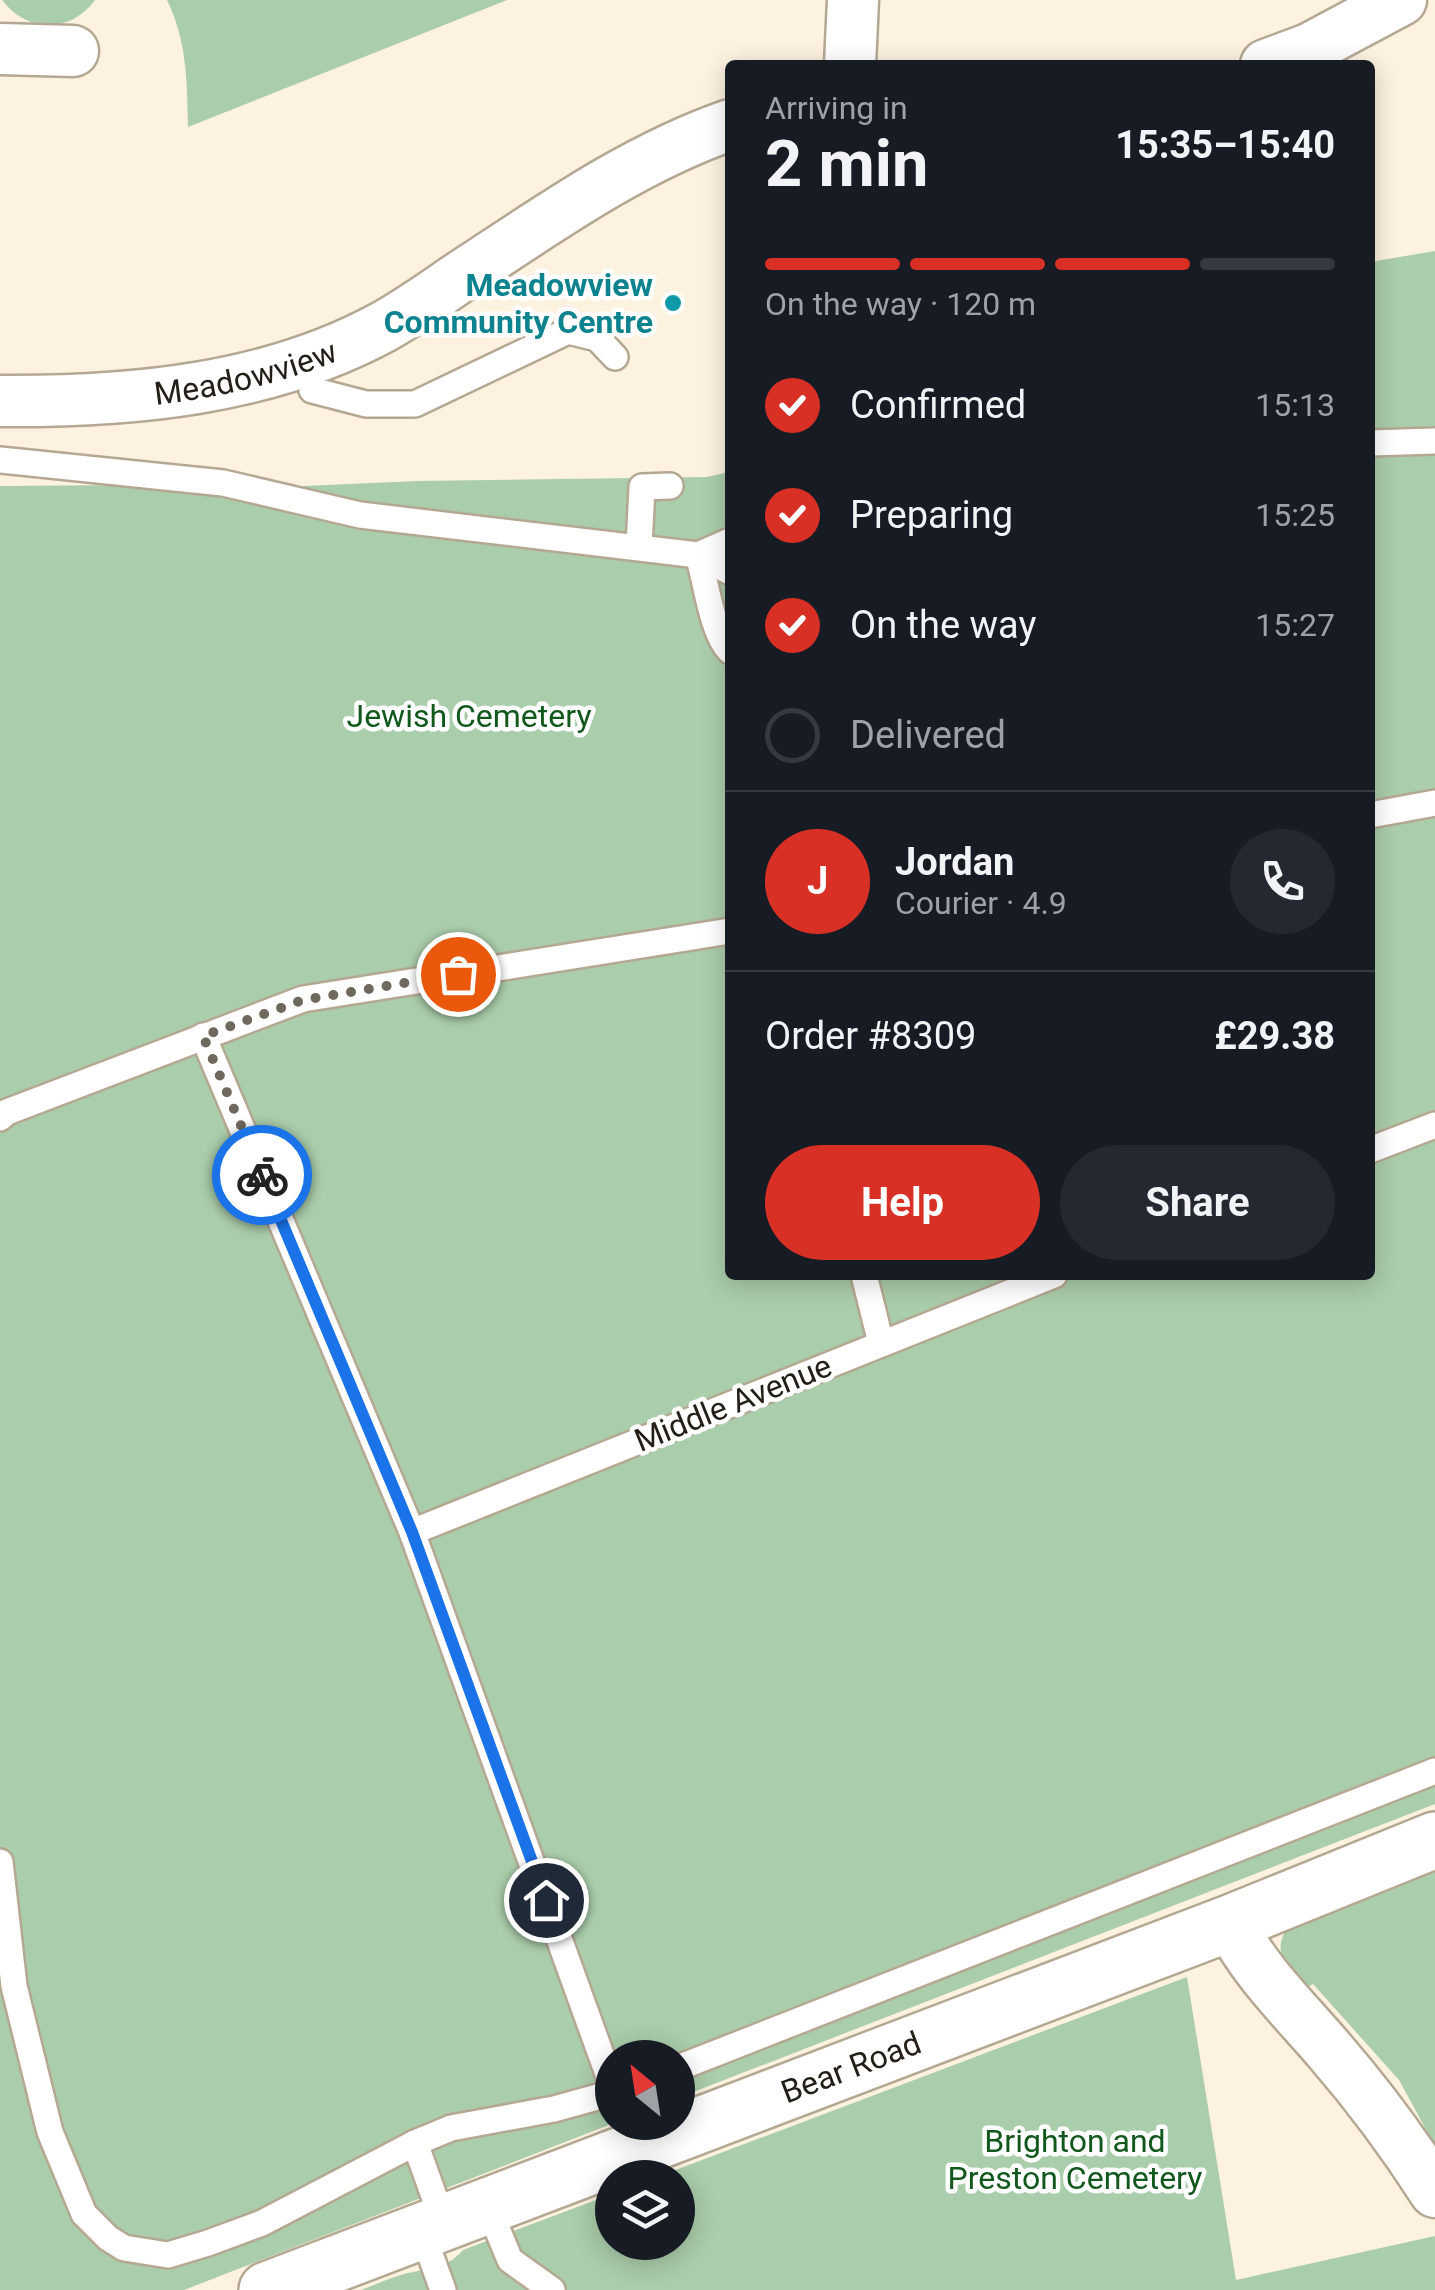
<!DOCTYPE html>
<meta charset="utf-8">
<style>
body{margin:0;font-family:Roboto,sans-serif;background:#242831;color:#f1f3f6;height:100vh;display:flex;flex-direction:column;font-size:38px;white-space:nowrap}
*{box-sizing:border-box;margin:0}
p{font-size:32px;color:#9ea1a6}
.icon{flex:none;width:55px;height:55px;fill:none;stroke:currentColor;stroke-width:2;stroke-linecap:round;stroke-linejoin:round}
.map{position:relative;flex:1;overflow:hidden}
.drawer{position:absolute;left:725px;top:60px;width:650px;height:1220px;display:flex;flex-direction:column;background:#171b24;border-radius:10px;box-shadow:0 5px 25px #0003}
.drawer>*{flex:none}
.needle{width:65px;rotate:330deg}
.buttons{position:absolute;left:595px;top:2040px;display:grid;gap:20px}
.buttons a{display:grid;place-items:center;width:100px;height:100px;border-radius:50%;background:#171b24;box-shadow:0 5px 25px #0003;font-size:50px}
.pin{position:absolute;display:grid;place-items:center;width:85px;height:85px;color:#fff;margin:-42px;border:5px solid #fff;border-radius:50%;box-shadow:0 2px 10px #0007}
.courier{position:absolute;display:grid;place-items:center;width:100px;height:100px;margin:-50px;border:8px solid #1a73e8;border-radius:50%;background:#fff;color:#222;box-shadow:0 2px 12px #0007}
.overview em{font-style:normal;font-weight:700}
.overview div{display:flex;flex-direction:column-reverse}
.overview{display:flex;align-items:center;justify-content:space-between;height:170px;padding:0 40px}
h1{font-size:65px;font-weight:700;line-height:75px}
.bar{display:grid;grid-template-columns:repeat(4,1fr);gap:15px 10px;align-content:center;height:120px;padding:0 40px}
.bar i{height:12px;border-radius:8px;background:#363941}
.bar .selected{background:#d93025}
.bar p{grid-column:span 4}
.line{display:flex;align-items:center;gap:25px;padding:0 40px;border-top:2px solid #363941}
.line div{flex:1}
.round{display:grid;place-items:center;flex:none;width:105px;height:105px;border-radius:52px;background:#242831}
ol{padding:0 40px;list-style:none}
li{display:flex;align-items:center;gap:30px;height:110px}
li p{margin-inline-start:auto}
li .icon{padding:10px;border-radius:50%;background:#d93025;color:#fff;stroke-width:4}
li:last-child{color:#9ea1a6}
li i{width:55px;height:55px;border:5px solid #363941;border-radius:50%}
.button{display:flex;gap:20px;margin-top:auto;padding:20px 40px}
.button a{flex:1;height:115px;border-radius:60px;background:#d93025;color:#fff;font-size:40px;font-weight:700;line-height:115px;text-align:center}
.button a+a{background:#242831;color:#f1f3f6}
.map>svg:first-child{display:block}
.green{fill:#aacdab}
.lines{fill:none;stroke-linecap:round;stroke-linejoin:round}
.service-casing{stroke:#b5a893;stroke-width:30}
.minor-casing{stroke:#b5a893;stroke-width:55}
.tertiary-casing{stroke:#b5a893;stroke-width:60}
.service{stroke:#fff;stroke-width:25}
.minor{stroke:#fff;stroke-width:50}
.tertiary{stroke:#fff;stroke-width:55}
.done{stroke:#6f685d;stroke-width:10;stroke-dasharray:0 18}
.route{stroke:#1a73e8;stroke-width:12}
.culture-dot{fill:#0f9aa8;stroke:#fff;stroke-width:4}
.labels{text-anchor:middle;stroke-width:9;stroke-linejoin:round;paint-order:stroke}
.culture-label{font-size:32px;font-weight:bold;fill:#0d838f;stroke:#fff;text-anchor:end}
.street-label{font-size:32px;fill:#231e17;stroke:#fff}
.park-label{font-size:32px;fill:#11581c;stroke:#fff}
</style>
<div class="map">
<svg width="1435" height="2290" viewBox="0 0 1435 2290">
<rect width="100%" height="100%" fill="#fdf1e0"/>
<!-- green -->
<g class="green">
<path d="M2,0H95C70,34 27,33 2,0Z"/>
<path d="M167,0H507L188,127C187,81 187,41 167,0Z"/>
<path d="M1435,251V1804L678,2098V2058H612L614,2123L184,2290H0V486L130,485L234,489L417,481L706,477L730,472V1275H1370V262Z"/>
<path d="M1435,1866V2146L1399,2080L1313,1984L1300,1991C1287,1968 1271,1951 1288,1927Z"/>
<path d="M1187,1977L1236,2280L1435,2236V2290H361C374,2285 388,2279 401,2275C424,2268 445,2271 463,2250L612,2194V2242H678V2178L657,2177Z"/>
</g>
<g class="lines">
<defs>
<g id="service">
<path d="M312,390L366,404H415L568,331L597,338L615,357"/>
<path d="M1370,443L1435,441"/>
<path d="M0,460L223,483L360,515L698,555L730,541"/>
<path d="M639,547L642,487L670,486"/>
<path d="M698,555C706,581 712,634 730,651"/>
<path d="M698,555L730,572"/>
<path d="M1370,815L1435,803"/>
<path d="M203,1036L412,1532L612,2085"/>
<path d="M0,1118L7,1112L303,999L730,931"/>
<path d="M1370,1150L1435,1125"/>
<path d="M864,1275L881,1343"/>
<path d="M412,1532L1054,1275"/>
<path d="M0,1862L14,1986L50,2132L84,2214L108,2238L124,2248L168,2255L208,2243L262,2223L415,2143L451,2128L554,2109L612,2093"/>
<path d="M678,2068L1435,1771"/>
<path d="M415,2143L444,2224"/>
<path d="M488,2207L510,2260L552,2290"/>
<path d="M422,2232L443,2290"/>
</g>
<g id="minor">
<path d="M0,49L73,51"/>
<path d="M850,65L853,0"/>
<path d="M1266,65L1309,49L1401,0"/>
<path id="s1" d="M0,401C130,402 267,390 383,327C410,312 435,294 460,277C546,221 632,159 730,125"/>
<path d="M1230,1923C1255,1972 1294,2009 1329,2050C1368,2095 1403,2142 1435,2192"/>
</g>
<g id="tertiary">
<path id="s2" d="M267,2290L1230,1923L1435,1840"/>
</g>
</defs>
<!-- service casing -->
<use href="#service" class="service-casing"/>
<!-- minor casing -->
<use href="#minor" class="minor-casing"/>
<!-- tertiary casing -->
<use href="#tertiary" class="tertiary-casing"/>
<!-- service -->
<use href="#service" class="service"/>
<!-- minor -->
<use href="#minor" class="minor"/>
<!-- tertiary -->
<use href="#tertiary" class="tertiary"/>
</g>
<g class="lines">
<!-- done -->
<path class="done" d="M262,1175L203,1036L303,1000L458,974"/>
<!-- route -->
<path class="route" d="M262,1175L412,1532L546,1900"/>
</g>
<!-- markers -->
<circle class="culture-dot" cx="673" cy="303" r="10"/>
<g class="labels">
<!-- culture labels -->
<g class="culture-label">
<text x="653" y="296">Meadowview<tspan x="653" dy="37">Community Centre</tspan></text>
</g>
<!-- street labels -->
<g class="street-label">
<text dy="11" stroke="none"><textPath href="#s1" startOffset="248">Meadowview</textPath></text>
<text transform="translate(733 1403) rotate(-22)" y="11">Middle Avenue</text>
<text dy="11" stroke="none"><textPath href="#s2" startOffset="625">Bear Road</textPath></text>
</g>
<!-- park labels -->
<g class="park-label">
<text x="469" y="727">Jewish Cemetery</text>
<text x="1075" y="2152">Brighton and<tspan x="1075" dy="37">Preston Cemetery</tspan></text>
</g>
</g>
</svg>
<div class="buttons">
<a><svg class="needle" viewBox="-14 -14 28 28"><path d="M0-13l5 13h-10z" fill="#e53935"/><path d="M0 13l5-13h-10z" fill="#9ea1a6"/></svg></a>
<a><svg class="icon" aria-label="layers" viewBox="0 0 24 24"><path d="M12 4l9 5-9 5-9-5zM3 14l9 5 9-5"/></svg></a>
</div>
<div class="pin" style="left:458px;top:974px;background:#ea580c"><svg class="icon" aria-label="bag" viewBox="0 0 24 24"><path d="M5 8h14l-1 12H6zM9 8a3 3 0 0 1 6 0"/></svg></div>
<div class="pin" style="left:546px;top:1900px;background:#1f2937"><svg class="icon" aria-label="home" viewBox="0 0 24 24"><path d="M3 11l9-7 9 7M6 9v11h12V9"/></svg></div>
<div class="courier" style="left:262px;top:1175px"><svg class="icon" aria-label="bike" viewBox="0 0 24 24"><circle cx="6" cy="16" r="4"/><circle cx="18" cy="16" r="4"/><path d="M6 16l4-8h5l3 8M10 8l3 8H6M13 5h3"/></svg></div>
<section class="drawer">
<div class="overview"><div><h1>2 min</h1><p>Arriving in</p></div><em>15:35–15:40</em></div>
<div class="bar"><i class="selected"></i><i class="selected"></i><i class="selected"></i><i></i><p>On the way · 120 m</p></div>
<ol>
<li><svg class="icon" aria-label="check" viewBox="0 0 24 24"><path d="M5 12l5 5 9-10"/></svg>Confirmed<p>15:13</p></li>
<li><svg class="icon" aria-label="check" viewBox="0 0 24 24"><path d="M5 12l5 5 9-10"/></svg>Preparing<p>15:25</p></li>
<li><svg class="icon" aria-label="check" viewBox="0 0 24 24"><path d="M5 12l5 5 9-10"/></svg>On the way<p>15:27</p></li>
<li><i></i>Delivered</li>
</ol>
<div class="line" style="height:180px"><b class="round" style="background:#d93025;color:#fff">J</b><div><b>Jordan</b><p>Courier · 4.9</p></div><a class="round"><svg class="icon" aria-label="phone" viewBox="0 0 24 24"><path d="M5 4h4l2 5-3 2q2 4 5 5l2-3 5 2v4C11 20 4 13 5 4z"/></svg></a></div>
<div class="line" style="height:130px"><div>Order #8309</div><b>£29.38</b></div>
<div class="button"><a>Help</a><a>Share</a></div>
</section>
</div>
